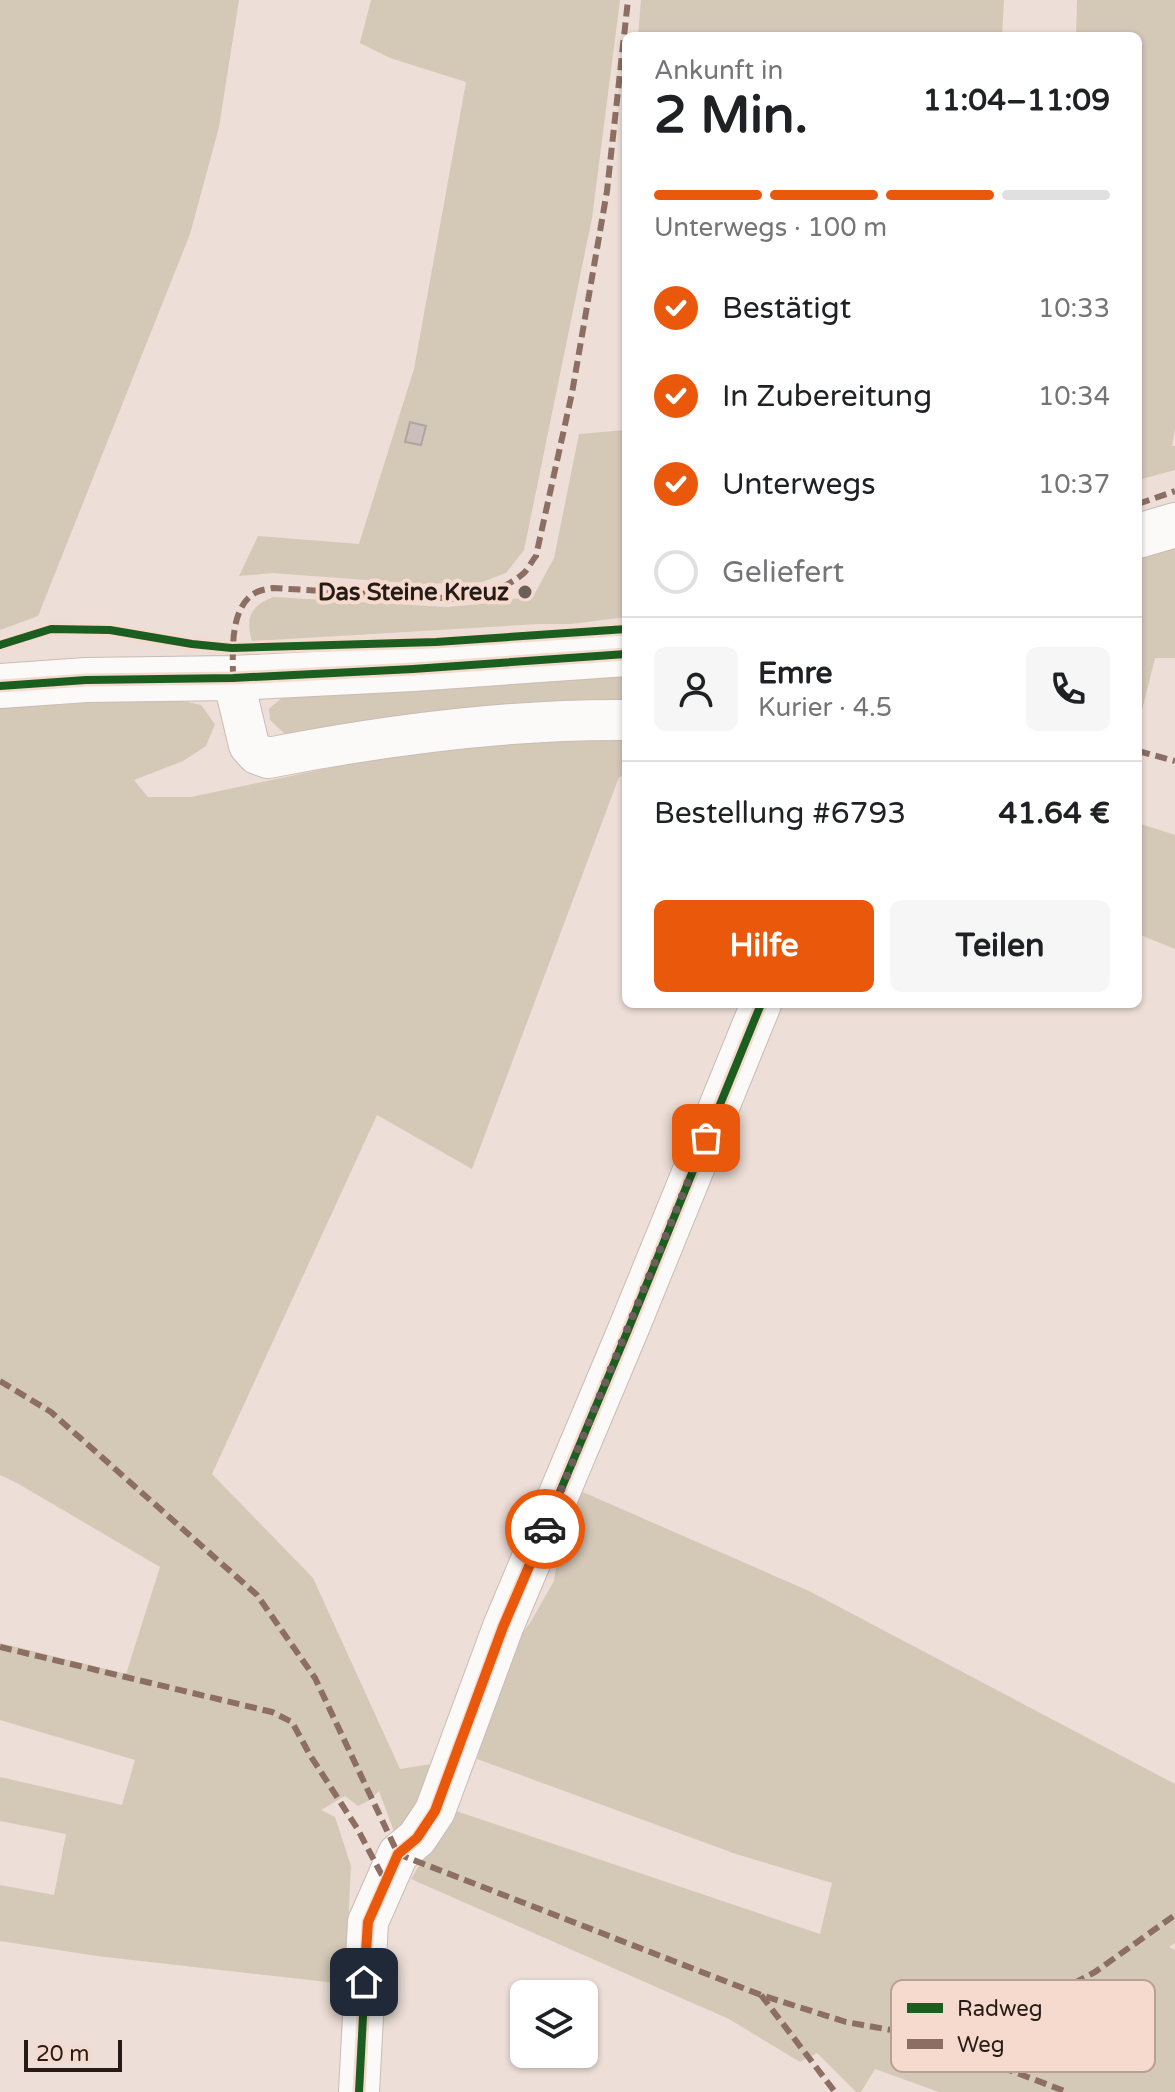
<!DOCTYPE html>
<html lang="de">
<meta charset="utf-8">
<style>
body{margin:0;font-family:"Varela Round",sans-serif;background:#f6f6f6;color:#202124;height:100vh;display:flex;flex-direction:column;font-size:30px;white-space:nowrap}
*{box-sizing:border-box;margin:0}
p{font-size:26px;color:#757577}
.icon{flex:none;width:44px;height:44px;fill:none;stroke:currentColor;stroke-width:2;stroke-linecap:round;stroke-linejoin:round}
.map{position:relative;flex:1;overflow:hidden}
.drawer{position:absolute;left:622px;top:32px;width:520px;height:976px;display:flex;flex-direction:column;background:#fff;border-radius:12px;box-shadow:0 2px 6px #0004}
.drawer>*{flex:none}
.controls{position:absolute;left:510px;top:1980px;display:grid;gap:16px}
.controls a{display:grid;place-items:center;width:88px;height:88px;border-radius:12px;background:#fff;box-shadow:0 2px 6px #0004;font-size:40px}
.scale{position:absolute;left:24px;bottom:20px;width:98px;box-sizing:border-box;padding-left:8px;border:4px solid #251b17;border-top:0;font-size:22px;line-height:28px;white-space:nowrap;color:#251b17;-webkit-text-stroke:6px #f6dace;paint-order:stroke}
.pin{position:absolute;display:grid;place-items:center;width:68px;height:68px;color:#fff;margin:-34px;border-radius:16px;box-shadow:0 4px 12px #0006}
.courier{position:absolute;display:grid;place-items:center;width:80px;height:80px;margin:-40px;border:6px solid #ea580c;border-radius:50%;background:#fff;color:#222;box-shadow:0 2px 10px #0007}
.overview em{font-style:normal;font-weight:700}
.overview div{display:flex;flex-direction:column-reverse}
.overview{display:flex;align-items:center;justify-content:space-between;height:136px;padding:0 32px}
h1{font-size:52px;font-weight:700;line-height:60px}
.bar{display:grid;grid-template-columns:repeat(4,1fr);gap:12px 8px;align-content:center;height:96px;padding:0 32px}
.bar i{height:10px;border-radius:6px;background:#e0e0e0}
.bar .active{background:#ea580c}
.bar p{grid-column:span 4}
.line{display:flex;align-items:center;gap:20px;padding:0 32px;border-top:2px solid #e0e0e0}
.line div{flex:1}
.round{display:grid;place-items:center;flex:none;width:84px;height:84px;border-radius:12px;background:#f6f6f6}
ol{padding:0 32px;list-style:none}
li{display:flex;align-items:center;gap:24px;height:88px}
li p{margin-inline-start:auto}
li .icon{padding:8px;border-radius:50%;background:#ea580c;color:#fff;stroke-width:4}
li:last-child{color:#757577}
li i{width:44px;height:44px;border:4px solid #e0e0e0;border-radius:50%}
.button{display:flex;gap:16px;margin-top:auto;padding:16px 32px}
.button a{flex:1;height:92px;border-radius:12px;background:#ea580c;color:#fff;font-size:32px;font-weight:700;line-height:92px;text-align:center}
.button a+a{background:#f6f6f6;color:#202124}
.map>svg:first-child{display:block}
.green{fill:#d4c8b7}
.building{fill:#cbbfbc;stroke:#b0a4a1;stroke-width:2}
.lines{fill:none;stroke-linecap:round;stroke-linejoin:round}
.minor-casing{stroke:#c8bcb6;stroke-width:42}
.tertiary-casing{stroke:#c8bcb6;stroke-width:46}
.minor{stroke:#fcfaf9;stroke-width:40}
.tertiary{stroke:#fcfaf9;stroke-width:44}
.quiet{stroke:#8d6e63;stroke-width:6;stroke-dasharray:12 6;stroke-linecap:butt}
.cycleway-casing{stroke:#f6dace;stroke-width:13}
.cycleway{stroke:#1b5e20;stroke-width:8}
.done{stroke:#6b5f5a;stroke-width:8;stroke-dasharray:0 14.4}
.route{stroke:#ea580c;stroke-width:10}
.poi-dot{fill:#6b5f5a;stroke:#f6dace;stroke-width:3}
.labels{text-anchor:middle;stroke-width:8;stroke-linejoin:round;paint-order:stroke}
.poi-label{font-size:24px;font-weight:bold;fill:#251b17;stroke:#f6dace;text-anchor:end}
.key{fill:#f6dace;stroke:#b7a197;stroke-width:2}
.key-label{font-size:22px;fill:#251b17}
</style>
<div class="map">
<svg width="1175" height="2092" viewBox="0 0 1175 2092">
<rect width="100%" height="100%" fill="#edded7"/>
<!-- green -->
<g class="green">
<path d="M0,0H239L219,127L190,234L38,616L0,630Z"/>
<path d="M371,0H620L592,218L524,550L506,573L482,582L420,584L272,573L239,576L258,536L359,544L414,369L466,82L390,58L360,43Z"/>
<path d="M641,0H1004L1002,36H638Z"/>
<path d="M1077,0H1175V428L1172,446H1175V470L1138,480V36H1076Z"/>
<path d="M626,430V617L571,624H539L252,641C245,617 251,606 273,597L447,607L492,603L534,595L554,558L579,434Z"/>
<path d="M1175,546V658H1155L1138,726V558Z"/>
<path d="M626,675V708L598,699L522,711L285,734L270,720L269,709L284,696Z"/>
<path d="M168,698L201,705L215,724L206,746L183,761L134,780L148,797H191L433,746L626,733V775L619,777L472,1169L377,1115L212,1474L313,1578L400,1769L444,1762L426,1807L395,1834L379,1791L370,1800L358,1806L345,1796L321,1810L335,1817L351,1866L345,1984L97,1956L0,1941V1885L54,1895L66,1834L0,1821V1777L122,1805L135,1760L0,1720V1643L126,1674L160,1567L17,1483L0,1475V708Z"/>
<path d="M1138,823L1175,835V949L1138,934Z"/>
<path d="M578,1490L809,1591L1175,1784V1943L1169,1947L1175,1950V2092H939L875,2069L861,2092H856L817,2053L800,2062L729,2019L411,1879L453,1810L820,1934L832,1883L736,1854L477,1759L504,1657L530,1623L554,1581L563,1524Z"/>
</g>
<!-- building -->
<path class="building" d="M410,422L426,426L421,445L405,442Z"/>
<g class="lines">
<defs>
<g id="minor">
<path d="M233,678L249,745L257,754L268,758C386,735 506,719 626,720"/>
<path d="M359,2092L368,1922L398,1854L417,1838L435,1811L503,1627L628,1330L761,1004"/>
</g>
<g id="tertiary">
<path d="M1138,536L1175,525"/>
<path d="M0,686L86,680L233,678L413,669L626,654"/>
</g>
</defs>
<!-- minor casing -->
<use href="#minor" class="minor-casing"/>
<!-- tertiary casing -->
<use href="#tertiary" class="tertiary-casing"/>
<!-- minor -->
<use href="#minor" class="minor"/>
<!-- tertiary -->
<use href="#tertiary" class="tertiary"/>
<!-- quiet -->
<g class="quiet">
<path d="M1138,504L1175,491"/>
<path d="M233,678C233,653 229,608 255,593C260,590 267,589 273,588L460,599C482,595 508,588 525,572C529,567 532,561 536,556L572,393L607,191L628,0"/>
<path d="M1138,751L1175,761"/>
<path d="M0,1381L51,1412L257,1595L315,1678L398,1854L761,1995L846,2022L936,2038L998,2021L1054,1994L1095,1972L1175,1915"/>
<path d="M0,1647L272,1712L292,1722L310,1755L357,1828L385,1881"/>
<path d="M761,1995L835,2092"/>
<path d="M936,2038L951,2048L1067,2092"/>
</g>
<defs>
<g id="cycleway">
<path d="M0,645L51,629L110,630L192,644L232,648L436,642L626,629"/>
<path d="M0,686L86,680L233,678L413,669L626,654"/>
<path d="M359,2092L368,1922L398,1854L417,1838L435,1811L503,1627L628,1330L761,1004"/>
</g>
</defs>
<!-- cycleway casing -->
<use href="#cycleway" class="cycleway-casing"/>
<!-- cycleway -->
<use href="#cycleway" class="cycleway"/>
</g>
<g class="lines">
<!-- done -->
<path class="done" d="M545,1529L706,1138"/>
<!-- route -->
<path class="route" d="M364,1982L368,1922L398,1854L417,1838L435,1811L503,1627L545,1529"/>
</g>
<!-- markers -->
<circle class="poi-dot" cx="525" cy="592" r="8"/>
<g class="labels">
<!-- poi labels -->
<g class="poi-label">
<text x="509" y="600">Das Steine Kreuz</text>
</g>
</g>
<!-- legend -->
<rect x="891" y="1980" width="264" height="92" rx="12" class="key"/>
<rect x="907" y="2003" width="36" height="10" fill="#1b5e20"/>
<rect x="907" y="2039" width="36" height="10" fill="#8d6e63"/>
<g class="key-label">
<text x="957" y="2016">Radweg</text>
<text x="957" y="2052">Weg</text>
</g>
</svg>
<div class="controls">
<a><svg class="icon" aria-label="layers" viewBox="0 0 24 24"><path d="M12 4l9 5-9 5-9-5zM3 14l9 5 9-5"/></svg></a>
</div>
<div class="scale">20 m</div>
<div class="pin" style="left:706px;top:1138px;background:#ea580c"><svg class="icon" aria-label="bag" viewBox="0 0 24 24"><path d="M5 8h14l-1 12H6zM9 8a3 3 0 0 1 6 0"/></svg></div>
<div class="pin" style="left:364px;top:1982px;background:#1f2937"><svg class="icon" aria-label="home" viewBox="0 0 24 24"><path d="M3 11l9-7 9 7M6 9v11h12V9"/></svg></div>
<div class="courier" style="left:545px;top:1529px"><svg class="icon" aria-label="car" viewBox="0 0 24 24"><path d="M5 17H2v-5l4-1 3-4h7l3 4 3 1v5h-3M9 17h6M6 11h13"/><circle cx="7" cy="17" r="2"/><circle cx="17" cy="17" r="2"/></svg></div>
<section class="drawer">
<div class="overview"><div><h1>2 Min.</h1><p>Ankunft in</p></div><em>11:04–11:09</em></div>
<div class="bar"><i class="active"></i><i class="active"></i><i class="active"></i><i></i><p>Unterwegs · 100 m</p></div>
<ol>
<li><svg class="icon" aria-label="check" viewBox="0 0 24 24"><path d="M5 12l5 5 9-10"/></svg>Bestätigt<p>10:33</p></li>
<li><svg class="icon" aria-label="check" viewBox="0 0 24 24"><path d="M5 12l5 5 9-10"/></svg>In Zubereitung<p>10:34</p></li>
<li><svg class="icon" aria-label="check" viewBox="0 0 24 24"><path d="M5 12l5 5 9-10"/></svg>Unterwegs<p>10:37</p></li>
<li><i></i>Geliefert</li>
</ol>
<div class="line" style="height:144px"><a class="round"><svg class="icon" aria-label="person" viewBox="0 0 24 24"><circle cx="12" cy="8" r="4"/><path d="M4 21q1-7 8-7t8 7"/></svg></a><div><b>Emre</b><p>Kurier · 4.5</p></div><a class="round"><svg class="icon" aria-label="phone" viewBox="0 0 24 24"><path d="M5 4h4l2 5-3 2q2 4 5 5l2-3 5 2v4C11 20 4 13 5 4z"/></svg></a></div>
<div class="line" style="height:104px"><div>Bestellung #6793</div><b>41.64 €</b></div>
<div class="button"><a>Hilfe</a><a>Teilen</a></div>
</section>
</div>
